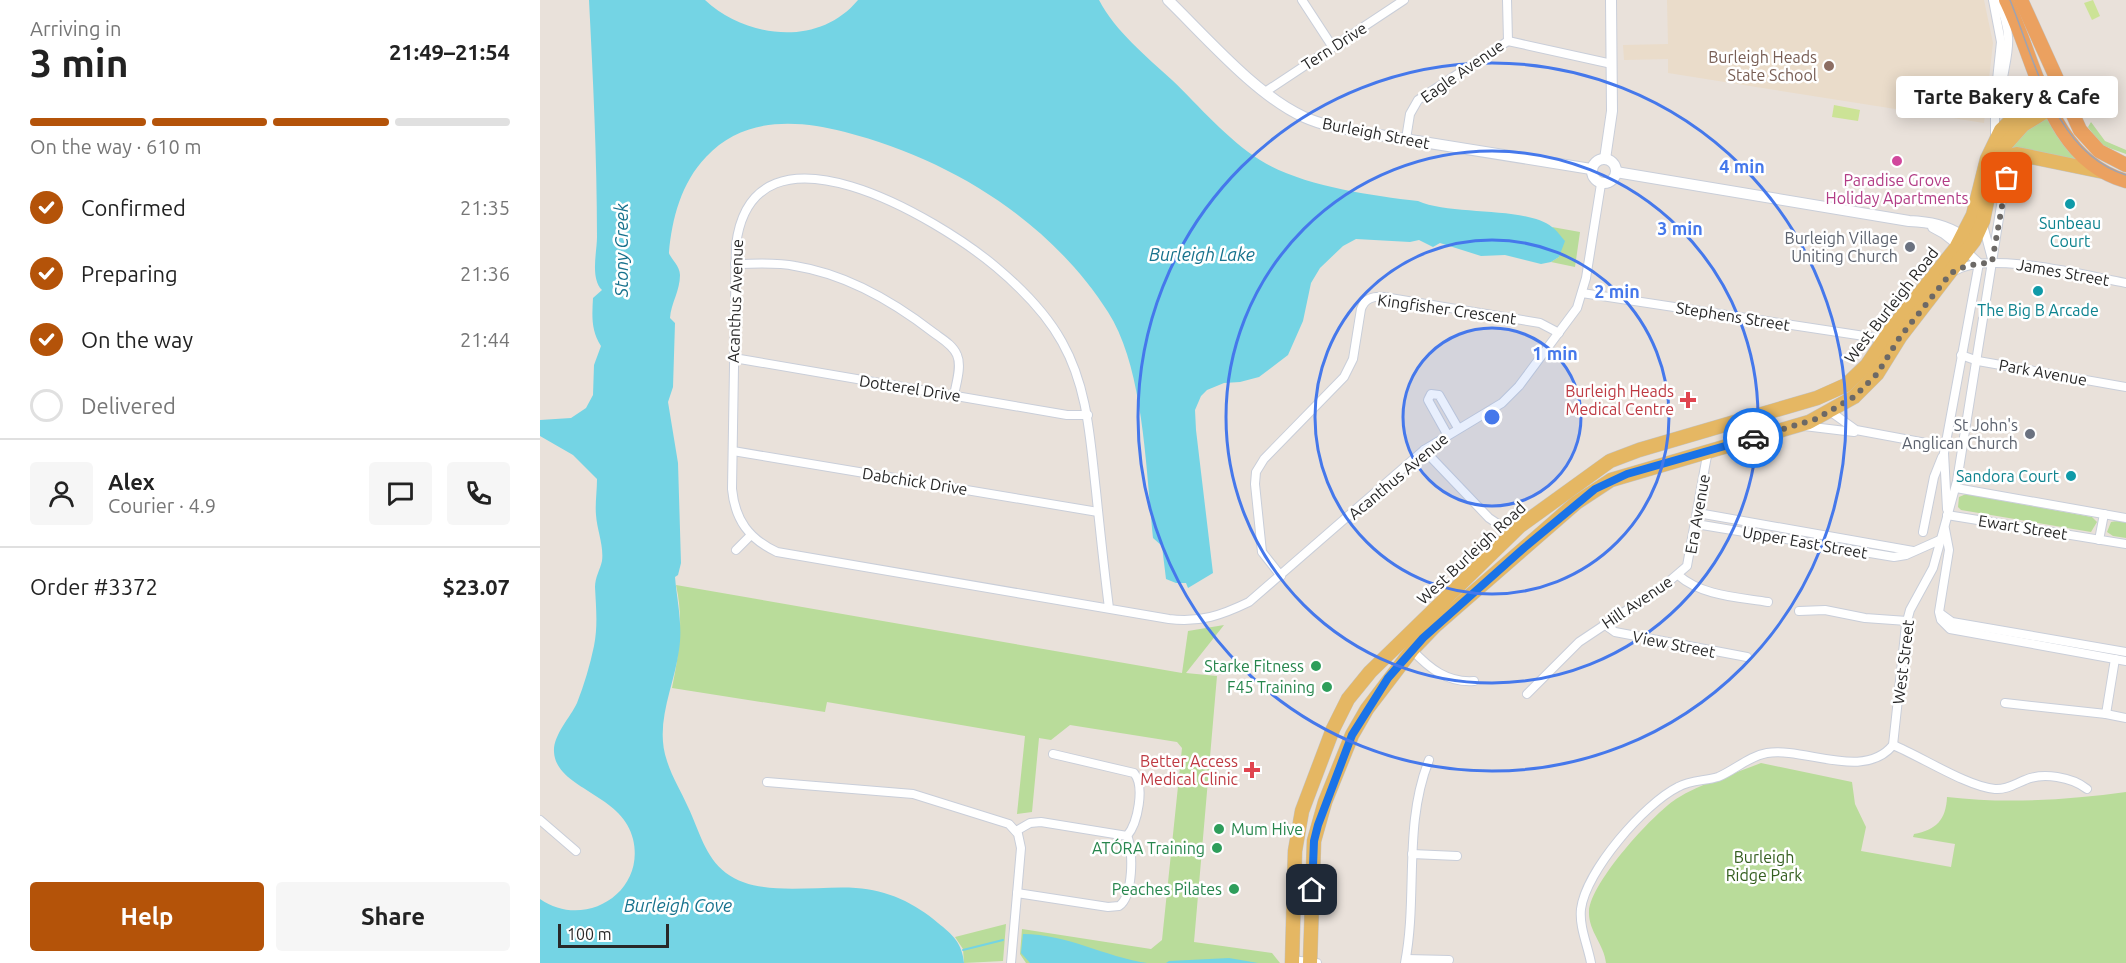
<!DOCTYPE html>
<meta charset="utf-8">
<style>
body{margin:0;font-family:Ubuntu,sans-serif;background:#f6f6f6;color:#222;height:100vh;display:flex;flex-direction:column;font-size:22px;white-space:nowrap}
*{box-sizing:border-box;margin:0}
p{font-size:20px;color:#767676}
.icon{flex:none;width:33px;height:33px;fill:none;stroke:currentColor;stroke-width:2;stroke-linecap:round;stroke-linejoin:round}
.map{position:relative;flex:1;overflow:hidden}
.details{display:flex;flex-direction:column;background:#fff;width:540px}
.details>*{flex:none}
.scale{position:absolute;left:18px;bottom:15px;width:111px;box-sizing:border-box;padding-left:6px;border:3px solid #282828;border-top:0;font-size:16px;line-height:21px;white-space:nowrap;color:#282828;-webkit-text-stroke:4px #fff;paint-order:stroke}
.pin{position:absolute;display:grid;place-items:center;width:51px;height:51px;color:#fff;margin:-26px;border-radius:12px;box-shadow:0 3px 9px #0006}
.courier{position:absolute;display:grid;place-items:center;width:60px;height:60px;margin:-30px;border:4px solid #1a73e8;border-radius:50%;background:#fff;color:#222;box-shadow:0 2px 8px #0007}
.bubble{position:absolute;height:42px;border-radius:6px;background:#fff;box-shadow:0 3px 15px #0003;font-size:20px;font-weight:700;line-height:42px;text-align:center}
.head em{font-style:normal;font-weight:700}
.head div{display:flex;flex-direction:column-reverse}
.head{display:flex;align-items:center;justify-content:space-between;height:102px;padding:0 30px}
h1{font-size:39px;font-weight:700;line-height:45px}
.bar{display:grid;grid-template-columns:repeat(4,1fr);gap:9px 6px;align-content:center;height:72px;padding:0 30px}
.bar i{height:8px;border-radius:4px;background:#e0e0e0}
.bar .on{background:#b45309}
.bar p{grid-column:span 4}
.line{display:flex;align-items:center;gap:15px;padding:0 30px;border-top:2px solid #e0e0e0}
.line div{flex:1}
.round{display:grid;place-items:center;flex:none;width:63px;height:63px;border-radius:6px;background:#f6f6f6}
ol{padding:0 30px;list-style:none}
li{display:flex;align-items:center;gap:18px;height:66px}
li p{margin-inline-start:auto}
li .icon{padding:6px;border-radius:50%;background:#b45309;color:#fff;stroke-width:4}
li:last-child{color:#767676}
li i{width:33px;height:33px;border:3px solid #e0e0e0;border-radius:50%}
.action{display:flex;gap:12px;margin-top:auto;padding:12px 30px}
.action a{flex:1;height:69px;border-radius:6px;background:#b45309;color:#fff;font-size:24px;font-weight:700;line-height:69px;text-align:center}
.action a+a{background:#f6f6f6;color:#222}
main{display:flex;flex:1;min-height:0}
.map>svg:first-child{display:block}
.education{fill:#eadcca}
.green{fill:#b9dc9a}
.pitch{fill:#cce396}
.water{fill:#74d4e4}
.lines{fill:none;stroke-linecap:round;stroke-linejoin:round}
.stream{stroke:#74d4e4;stroke-width:2}
.minor-casing{stroke:#c9ced9;stroke-width:10}
.tertiary-casing{stroke:#c9ced9;stroke-width:12}
.primary-casing{stroke:#c3c3c3;stroke-width:15}
.trunk-casing{stroke:#c3c3c3;stroke-width:15}
.minor{stroke:#fff;stroke-width:8}
.tertiary{stroke:#fff;stroke-width:10}
.primary{stroke:#e5b763;stroke-width:14}
.trunk{stroke:#eba160;stroke-width:14}
.tram{stroke:#9ea3b1;stroke-width:1.5}
.done{stroke:#6c6966;stroke-width:6;stroke-dasharray:0 10.8}
.route{stroke:#1a73e8;stroke-width:8}
.ring{fill:none;stroke:#4578eb;stroke-width:3}
.education-dot{fill:#8d6e63;stroke:#fff;stroke-width:2}
.hotel-dot{fill:#d1479c;stroke:#fff;stroke-width:2}
.culture-dot{fill:#0f9aa8;stroke:#fff;stroke-width:2}
.worship-dot{fill:#6b7280;stroke:#fff;stroke-width:2}
.health-dot{fill:#e0444e;stroke:#fff;stroke-width:2}
.leisure-dot{fill:#2e9e5b;stroke:#fff;stroke-width:2}
.labels{text-anchor:middle;stroke-width:5;stroke-linejoin:round;paint-order:stroke}
.street-label{font-size:16px;fill:#282828;stroke:#fff}
.education-label{font-size:16px;fill:#785e54;stroke:#fff;text-anchor:end}
.hotel-label{font-size:16px;fill:#b23c85;stroke:#fff}
.culture-label{font-size:16px;fill:#0d838f;stroke:#fff}
.worship-label{font-size:16px;fill:#5b616d;stroke:#fff;text-anchor:end}
.health-label{font-size:16px;fill:#be3a42;stroke:#fff;text-anchor:end}
.leisure-label{font-size:16px;fill:#27864d;stroke:#fff;text-anchor:end}
.park-label{font-size:16px;fill:#335e1e;stroke:#fff}
.water-label{font-size:18px;font-style:italic;fill:#17728d;stroke:#fff}
.centre{fill:#4578eb;stroke:#fff;stroke-width:3}
.ring-label{font-size:18px;text-anchor:middle;font-weight:bold;fill:#4578eb;stroke:#fff;stroke-width:5;stroke-linejoin:round;paint-order:stroke}
</style>
<main>
<section class="details">
<div class="head"><div><h1>3 min</h1><p>Arriving in</p></div><em>21:49–21:54</em></div>
<div class="bar"><i class="on"></i><i class="on"></i><i class="on"></i><i></i><p>On the way · 610 m</p></div>
<ol>
<li><svg class="icon" aria-label="check" viewBox="0 0 24 24"><path d="M5 12l5 5 9-10"/></svg>Confirmed<p>21:35</p></li>
<li><svg class="icon" aria-label="check" viewBox="0 0 24 24"><path d="M5 12l5 5 9-10"/></svg>Preparing<p>21:36</p></li>
<li><svg class="icon" aria-label="check" viewBox="0 0 24 24"><path d="M5 12l5 5 9-10"/></svg>On the way<p>21:44</p></li>
<li><i></i>Delivered</li>
</ol>
<div class="line" style="height:108px"><a class="round"><svg class="icon" aria-label="person" viewBox="0 0 24 24"><circle cx="12" cy="8" r="4"/><path d="M4 21q1-7 8-7t8 7"/></svg></a><div><b>Alex</b><p>Courier · 4.9</p></div><a class="round"><svg class="icon" aria-label="chat" viewBox="0 0 24 24"><path d="M4 5h16v11H9l-5 4z"/></svg></a><a class="round"><svg class="icon" aria-label="phone" viewBox="0 0 24 24"><path d="M5 4h4l2 5-3 2q2 4 5 5l2-3 5 2v4C11 20 4 13 5 4z"/></svg></a></div>
<div class="line" style="height:78px"><div>Order #3372</div><b>$23.07</b></div>
<div class="action"><a>Help</a><a>Share</a></div>
</section>
<div class="map">
<svg width="1586" height="963" viewBox="0 0 1586 963">
<rect width="100%" height="100%" fill="#e9e1da"/>
<!-- education -->
<path class="education" d="M1127,0H1444L1453,43L1444,123L1128,73V59L1084,60L1083,45L1128,44Z"/>
<!-- green -->
<g class="green">
<path d="M1507,116L1538,159V161L1469,151L1486,129Z"/>
<path d="M1551,122L1565,141L1586,150V154L1561,145L1548,127Z"/>
<path d="M1012,227L1040,232L1035,267L1011,262L1019,257L1017,233Z"/>
<path d="M1426,494L1552,517L1557,522L1551,532L1421,510L1418,507L1419,497Z"/>
<path d="M1577,521L1586,522V538L1573,536L1567,532L1571,522Z"/>
<path d="M136,585L642,673L648,631L684,625L646,673L677,676L654,942L732,953L740,963H486L480,954L482,929L611,949L622,940L642,748L637,742L530,725L511,740L499,738L492,812L477,814L485,736L287,702L285,712L132,688C139,654 144,620 136,585Z"/>
<path d="M1221,763L1312,782L1315,804L1326,827L1321,851L1411,867L1415,844L1373,837L1374,834C1396,830 1406,820 1407,797C1465,804 1528,800 1586,792V963H1066C1064,944 1048,931 1049,911C1051,882 1112,815 1136,799C1161,783 1194,774 1221,763Z"/>
<path d="M466,924L463,961L424,963L423,949L415,937Z"/>
</g>
<!-- pitch -->
<g class="pitch">
<path d="M1553,0L1560,16L1552,20L1544,3Z"/>
<path d="M1294,105L1320,110L1318,121L1292,117Z"/>
</g>
<!-- water -->
<g class="water">
<path d="M49,0H165C206,38 278,48 318,0H559C576,32 606,56 632,80C660,107 687,139 720,160C762,186 829,195 878,201C912,216 986,206 1012,227C1017,230 1021,237 1025,241L1019,257L1011,262L1001,264L965,255L941,256L900,243L893,247L879,240L870,242L816,239L803,246L780,268L771,283L763,321L748,355L719,377L700,382L684,383L667,390L661,396L655,410L656,430L673,573L648,588L646,583H636L626,579L622,546L613,538C606,471 604,368 568,312C509,220 410,159 305,132C256,119 203,117 166,157C141,183 132,219 129,252C128,256 140,265 140,275C140,291 131,303 130,318L135,323L133,387L128,402L138,463L141,563L138,575L135,577C137,601 143,625 139,650C134,687 114,724 127,761C132,777 141,791 148,807C159,830 165,857 186,873C219,898 277,885 316,888C347,890 375,903 398,923C413,935 422,943 424,963H0V899C44,930 106,893 93,839C83,794 16,789 14,752C13,735 30,718 37,703C44,685 50,665 54,646C58,626 56,607 55,587C55,577 60,570 62,561C64,546 57,530 56,515C55,504 57,491 57,479L33,455L0,436V420L31,418L46,408L53,395L54,365L61,346C51,331 52,316 53,298L62,290C50,278 57,252 57,237C57,157 53,79 49,0Z"/>
<path d="M483,934C527,934 565,957 607,963H490L481,953Z"/>
<path d="M689,958L718,963H626L629,961Z"/>
</g>
<g class="lines">
<!-- stream -->
<path class="stream" d="M423,950L463,940"/>
<defs>
<g id="minor">
<path d="M762,0L792,46"/>
<path d="M1453,0L1461,42L1455,99V135"/>
<path d="M1458,0C1478,45 1463,58 1460,100L1464,107L1474,112"/>
<path d="M968,41L1072,64"/>
<path d="M725,92L864,0"/>
<path d="M866,139L870,114L878,100L968,41L967,0"/>
<path d="M1443,225L1452,259"/>
<path d="M195,264C215,264 236,262 255,266C306,274 354,302 394,333C402,339 413,345 417,355C422,366 416,384 414,395"/>
<path d="M1413,272C1446,249 1546,276 1586,283"/>
<path d="M1042,293L1344,339"/>
<path d="M1421,355L1438,361L1586,387"/>
<path d="M194,358L527,415H548"/>
<path d="M1291,412L1316,430L1386,443"/>
<path d="M1264,426L1314,432"/>
<path d="M907,434L888,400L891,394L899,395L918,428"/>
<path d="M884,450L949,518L964,528L977,527"/>
<path d="M193,451L558,512"/>
<path d="M1416,488L1586,518"/>
<path d="M1407,509L1404,453L1439,263L1427,252"/>
<path d="M1158,513L1373,551"/>
<path d="M1407,515L1586,544"/>
<path d="M1156,524L1354,557L1366,555L1402,539"/>
<path d="M1405,529L1409,550L1399,612L1401,620L1410,629L1586,661"/>
<path d="M1383,532L1394,477L1402,457"/>
<path d="M1559,540L1564,514"/>
<path d="M196,550L210,536"/>
<path d="M1138,575C1162,596 1197,597 1228,602"/>
<path d="M741,576L722,552L715,484L716,472L724,459L804,377L813,359L821,309C825,298 833,296 844,297L1000,323L1019,333"/>
<path d="M569,608C564,569 560,530 556,491C550,439 548,388 522,342C506,313 481,288 456,267C399,219 213,107 196,245L192,489C195,520 209,539 237,552L629,619C660,623 682,615 709,602L884,450L962,403L979,386L1037,308L1046,278L1061,184"/>
<path d="M1259,611L1285,610L1325,618L1367,621"/>
<path d="M1401,614L1412,622L1586,652"/>
<path d="M1064,624L1075,632L1207,657"/>
<path d="M872,650C889,668 907,683 934,681"/>
<path d="M987,694L1039,642L1126,584L1147,566L1168,450"/>
<path d="M1465,703L1566,714L1575,659"/>
<path d="M1566,714L1586,718"/>
<path d="M1353,745C1380,756 1428,787 1455,789C1466,790 1475,784 1485,780C1503,772 1532,777 1547,789"/>
<path d="M513,754L594,773C605,786 598,823 587,836"/>
<path d="M227,782L373,794L469,824L478,834L481,848L471,963"/>
<path d="M0,820L36,851"/>
<path d="M476,831L490,823L501,822L587,836C594,850 593,897 579,906L568,907L477,893"/>
<path d="M872,854L917,856"/>
<path d="M866,959L909,960"/>
<path d="M752,960L777,963"/>
<path d="M865,963C878,896 863,825 889,760"/>
<path d="M1051,963C1048,946 1039,927 1041,909C1046,871 1104,804 1138,787C1150,780 1165,781 1178,777C1195,770 1209,756 1227,753C1265,747 1324,781 1353,745L1366,625L1370,610L1393,568L1417,481L1467,168L1477,157"/>
</g>
<g id="tertiary">
<path d="M628,0C666,37 717,96 764,117C784,126 805,129 827,133L1051,169"/>
<circle cx="1064" cy="171" r="12"/>
<path d="M1065,159L1072,111L1071,0"/>
<path d="M1076,172L1369,221C1391,222 1405,225 1423,236"/>
<path d="M1393,227L1404,233L1418,244"/>
</g>
<g id="primary">
<path d="M1472,111L1493,91L1498,80"/>
<path d="M1458,159L1477,154L1564,172"/>
<path d="M752,963L755,851L762,811L793,729L808,699L830,672L980,526L1070,461L1099,450L1277,398L1306,385L1327,365L1352,328L1416,248L1433,215L1447,159L1461,130L1480,112L1521,93"/>
<path d="M770,963L774,841L785,802L812,735L827,709L872,650L895,626L1036,503L1071,480L1269,422L1314,397L1337,374L1360,337L1434,241L1443,221L1454,167L1466,144L1483,125L1514,106"/>
</g>
<g id="trunk">
<path d="M1466,0C1497,62 1508,159 1586,181"/>
<path d="M1481,0L1540,130L1559,151L1586,165"/>
</g>
</defs>
<!-- minor casing -->
<use href="#minor" class="minor-casing"/>
<!-- tertiary casing -->
<use href="#tertiary" class="tertiary-casing"/>
<!-- primary casing -->
<use href="#primary" class="primary-casing"/>
<!-- trunk casing -->
<use href="#trunk" class="trunk-casing"/>
<!-- minor -->
<use href="#minor" class="minor"/>
<!-- tertiary -->
<use href="#tertiary" class="tertiary"/>
<!-- primary -->
<use href="#primary" class="primary"/>
<!-- trunk -->
<use href="#trunk" class="trunk"/>
<!-- tram -->
<path class="tram" d="M1470,0C1495,61 1515,153 1586,175"/>
</g>
<g class="lines">
<!-- done -->
<path class="done" d="M1213,438L1276,419L1314,397L1337,374L1360,337L1411,273L1426,266L1452,262L1467,178"/>
<!-- route -->
<path class="route" d="M772,890L774,841L778,825L812,735L848,678L883,638L984,548L1055,489L1087,474L1213,438"/>
</g>
<!-- distance rings -->
<circle cx="952" cy="417" r="89" fill="#4578eb" fill-opacity=".12"/>
<g class="ring">
<circle cx="952" cy="417" r="89"/>
<circle cx="952" cy="417" r="177"/>
<circle cx="952" cy="417" r="266"/>
<circle cx="952" cy="417" r="354"/>
</g>
<!-- markers -->
<circle class="education-dot" cx="1289" cy="66" r="6"/>
<circle class="hotel-dot" cx="1357" cy="161" r="6"/>
<g class="culture-dot">
<circle cx="1530" cy="204" r="6"/>
<circle cx="1498" cy="291" r="6"/>
<circle cx="1531" cy="476" r="6"/>
</g>
<g class="worship-dot">
<circle cx="1370" cy="247" r="6"/>
<circle cx="1490" cy="434" r="6"/>
</g>
<g class="health-dot">
<path d="M1145 391h6v6h6v6h-6v6h-6v-6h-6v-6h6z"/>
<path d="M709 761h6v6h6v6h-6v6h-6v-6h-6v-6h6z"/>
</g>
<g class="leisure-dot">
<circle cx="776" cy="666" r="6"/>
<circle cx="787" cy="687" r="6"/>
<circle cx="679" cy="829" r="6"/>
<circle cx="677" cy="848" r="6"/>
<circle cx="694" cy="889" r="6"/>
</g>
<g class="labels">
<!-- street labels -->
<g class="street-label">
<text transform="translate(794 46) rotate(-33)" y="6">Tern Drive</text>
<text transform="translate(922 71) rotate(-35)" y="6">Eagle Avenue</text>
<text transform="translate(836 133) rotate(11)" y="6">Burleigh Street</text>
<text transform="translate(1523 272) rotate(10)" y="6">James Street</text>
<text transform="translate(195 301) rotate(-88)" y="6">Acanthus Avenue</text>
<text transform="translate(1351 305) rotate(-52)" y="6">West Burleigh Road</text>
<text transform="translate(907 309) rotate(8)" y="6">Kingfisher Crescent</text>
<text transform="translate(1193 316) rotate(9)" y="6">Stephens Street</text>
<text transform="translate(1503 372) rotate(10)" y="6">Park Avenue</text>
<text transform="translate(370 388) rotate(9)" y="6">Dotterel Drive</text>
<text transform="translate(858 476) rotate(-40)" y="6">Acanthus Avenue</text>
<text transform="translate(375 481) rotate(9)" y="6">Dabchick Drive</text>
<text transform="translate(1157 514) rotate(-80)" y="6">Era Avenue</text>
<text transform="translate(1483 527) rotate(9)" y="6">Ewart Street</text>
<text transform="translate(1265 542) rotate(10)" y="6">Upper East Street</text>
<text transform="translate(931 553) rotate(-43)" y="6">West Burleigh Road</text>
<text transform="translate(1097 602) rotate(-34)" y="6">Hill Avenue</text>
<text transform="translate(1134 644) rotate(11)" y="6">View Street</text>
<text transform="translate(1363 662) rotate(-83)" y="6">West Street</text>
</g>
<!-- education labels -->
<g class="education-label">
<text x="1277" y="63">Burleigh Heads<tspan x="1277" dy="18">State School</tspan></text>
</g>
<!-- hotel labels -->
<g class="hotel-label">
<text x="1357" y="186">Paradise Grove<tspan x="1357" dy="18">Holiday Apartments</tspan></text>
</g>
<!-- culture labels -->
<g class="culture-label">
<text x="1530" y="229">Sunbeau<tspan x="1530" dy="18">Court</tspan></text>
<text x="1498" y="316">The Big B Arcade</text>
<text x="1519" y="482" text-anchor="end">Sandora Court</text>
</g>
<!-- worship labels -->
<g class="worship-label">
<text x="1358" y="244">Burleigh Village<tspan x="1358" dy="18">Uniting Church</tspan></text>
<text x="1478" y="431">St John's<tspan x="1478" dy="18">Anglican Church</tspan></text>
</g>
<!-- health labels -->
<g class="health-label">
<text x="1134" y="397">Burleigh Heads<tspan x="1134" dy="18">Medical Centre</tspan></text>
<text x="698" y="767">Better Access<tspan x="698" dy="18">Medical Clinic</tspan></text>
</g>
<!-- leisure labels -->
<g class="leisure-label">
<text x="764" y="672">Starke Fitness</text>
<text x="775" y="693">F45 Training</text>
<text x="691" y="835" text-anchor="start">Mum Hive</text>
<text x="665" y="854">ATÓRA Training</text>
<text x="682" y="895">Peaches Pilates</text>
</g>
<!-- park labels -->
<g class="park-label">
<text x="1224" y="863">Burleigh<tspan x="1224" dy="18">Ridge Park</tspan></text>
</g>
<!-- water labels -->
<g class="water-label">
<text transform="translate(82 250) rotate(-90)" y="6">Stony Creek</text>
<text x="662" y="261">Burleigh Lake</text>
<text x="138" y="912">Burleigh Cove</text>
</g>
</g>
<circle cx="952" cy="417" r="9" class="centre"/>
<g class="ring-label">
<text x="1202" y="173">4 min</text>
<text x="1140" y="235">3 min</text>
<text x="1077" y="298">2 min</text>
<text x="1015" y="360">1 min</text>
</g>
</svg>
<div class="scale">100 m</div>
<div class="pin" style="left:1467px;top:178px;background:#ea580c"><svg class="icon" aria-label="bag" viewBox="0 0 24 24"><path d="M5 8h14l-1 12H6zM9 8a3 3 0 0 1 6 0"/></svg></div>
<div class="pin" style="left:772px;top:890px;background:#1f2937"><svg class="icon" aria-label="home" viewBox="0 0 24 24"><path d="M3 11l9-7 9 7M6 9v11h12V9"/></svg></div>
<div class="courier" style="left:1213px;top:438px"><svg class="icon" aria-label="car" viewBox="0 0 24 24"><path d="M5 17H2v-5l4-1 3-4h7l3 4 3 1v5h-3M9 17h6M6 11h13"/><circle cx="7" cy="17" r="2"/><circle cx="17" cy="17" r="2"/></svg></div>
<div class="bubble" style="left:1356px;top:76px;width:222px">Tarte Bakery &amp; Cafe</div>
</div>
</main>
